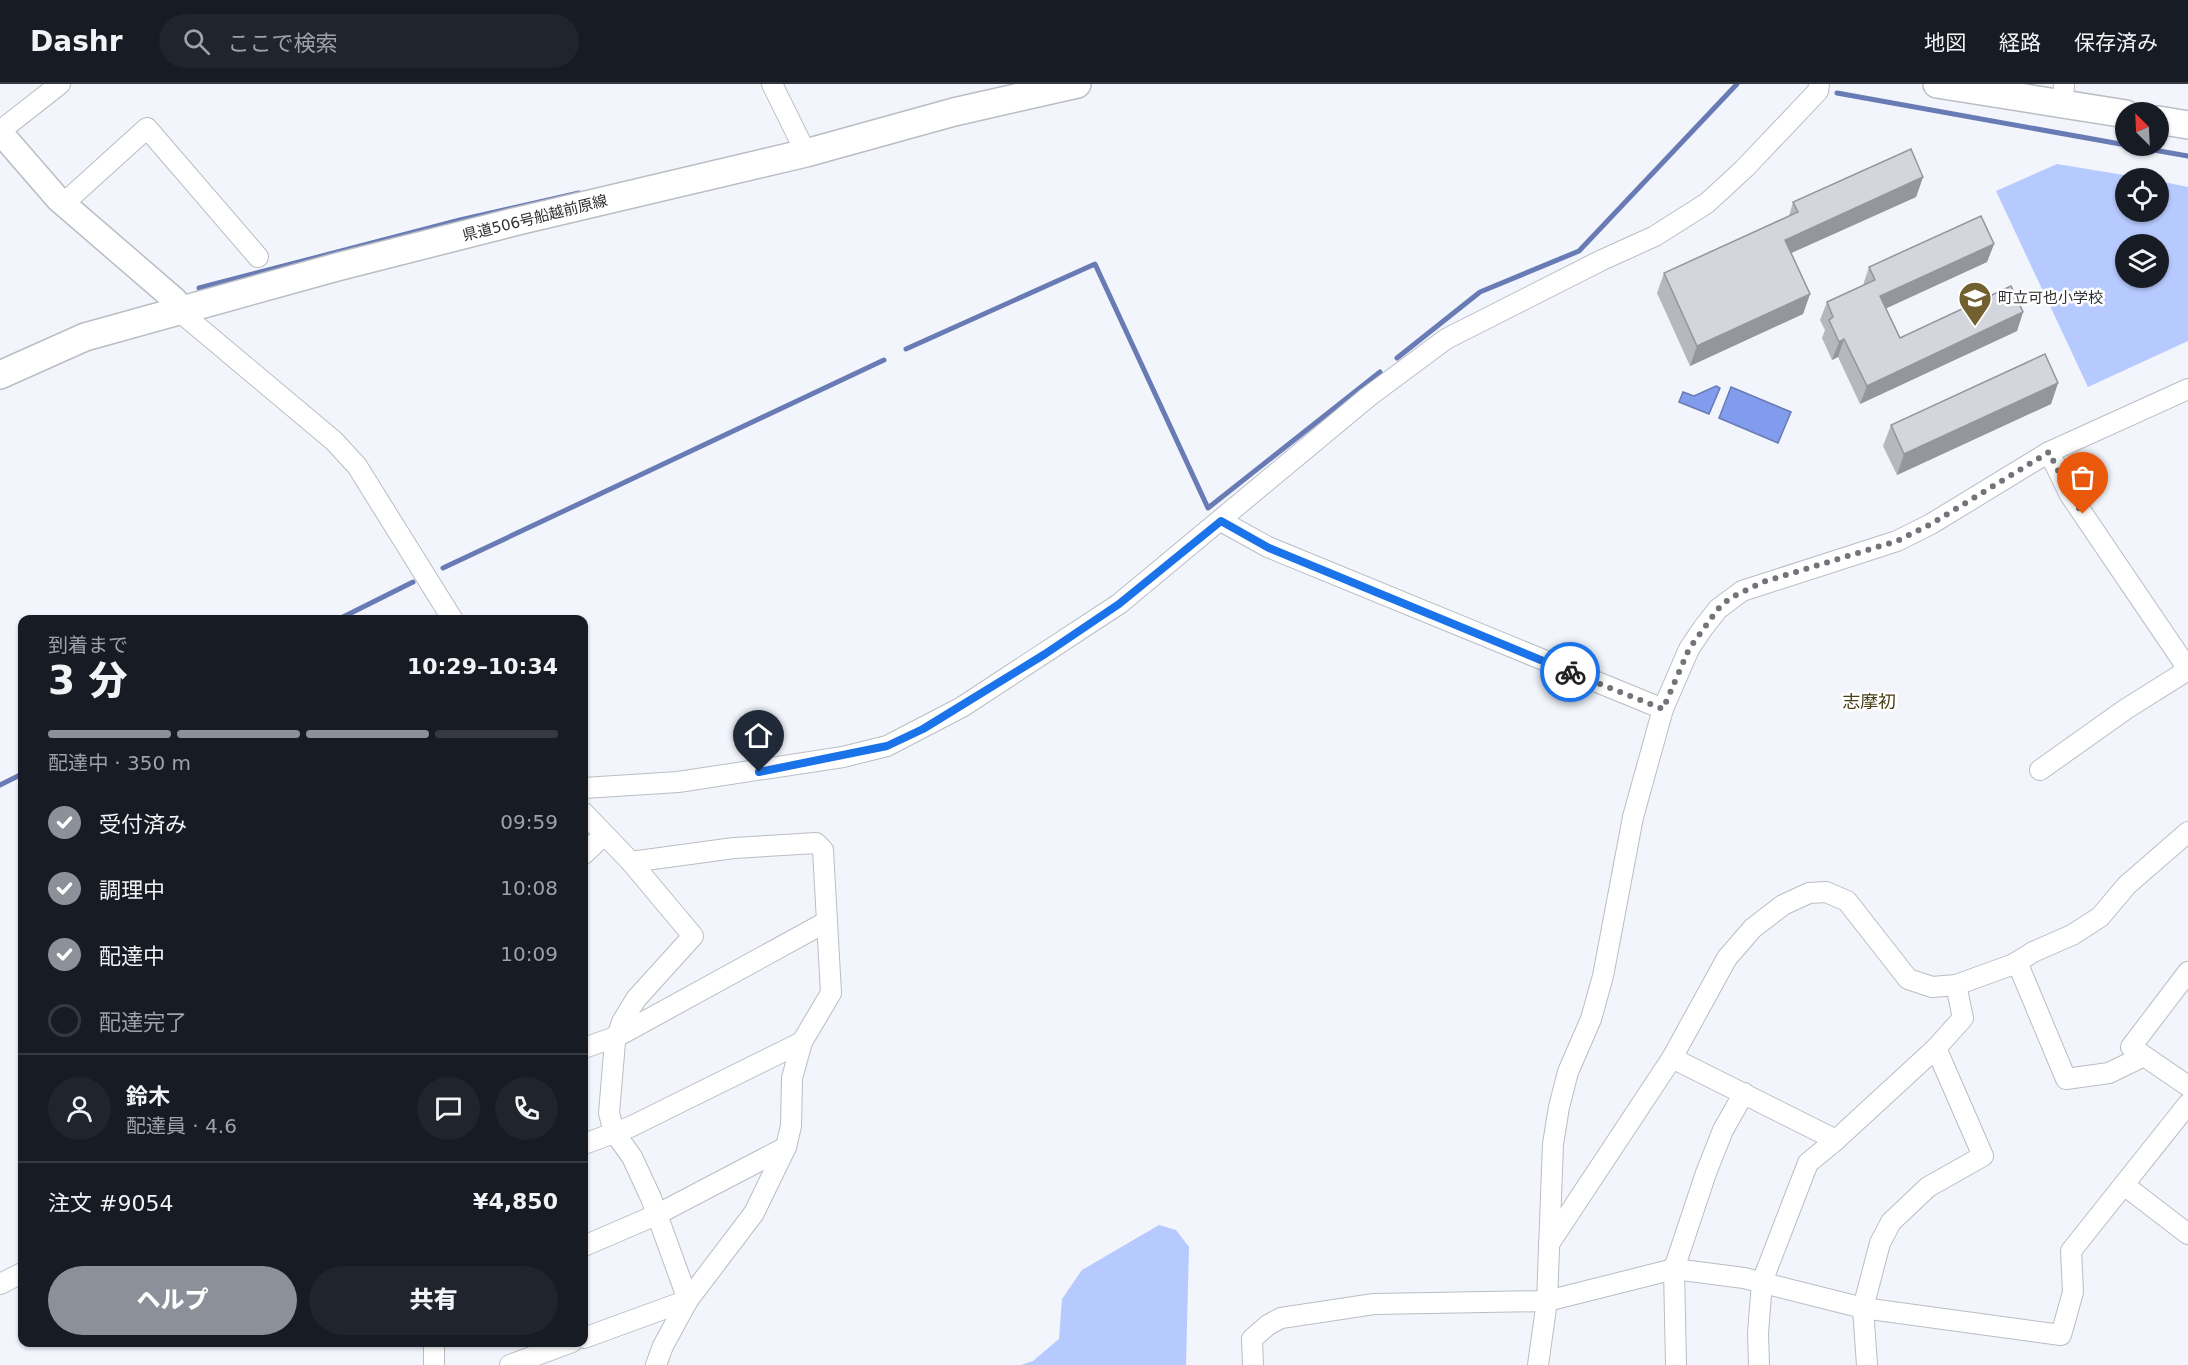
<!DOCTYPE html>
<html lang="ja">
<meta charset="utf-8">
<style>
body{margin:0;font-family:"DejaVu Sans","Noto Sans JP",sans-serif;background:#20242c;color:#f1f3f6;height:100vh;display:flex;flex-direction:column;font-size:22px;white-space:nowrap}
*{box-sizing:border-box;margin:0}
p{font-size:20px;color:#9ea1a6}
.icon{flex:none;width:33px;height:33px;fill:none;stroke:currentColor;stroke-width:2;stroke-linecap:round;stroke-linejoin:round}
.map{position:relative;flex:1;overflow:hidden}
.drawer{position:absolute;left:18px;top:531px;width:570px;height:732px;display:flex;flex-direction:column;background:#171b24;border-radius:12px;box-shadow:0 2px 4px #0004}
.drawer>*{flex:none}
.needle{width:39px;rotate:336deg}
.fabs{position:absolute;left:2115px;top:18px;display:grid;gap:12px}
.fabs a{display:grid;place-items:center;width:54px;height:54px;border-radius:50%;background:#171b24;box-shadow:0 2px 4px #0004;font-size:30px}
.pin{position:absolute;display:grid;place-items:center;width:51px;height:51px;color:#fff;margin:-62px -26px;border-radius:50% 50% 50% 0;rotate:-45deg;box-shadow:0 0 6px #0007}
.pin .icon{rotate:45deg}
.courier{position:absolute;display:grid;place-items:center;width:60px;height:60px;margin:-30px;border:4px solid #1a73e8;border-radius:50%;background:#fff;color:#222;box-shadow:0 2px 8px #0007}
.headline em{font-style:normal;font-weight:800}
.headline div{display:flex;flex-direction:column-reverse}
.headline{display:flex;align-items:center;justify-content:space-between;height:102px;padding:0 30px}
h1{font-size:39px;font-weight:800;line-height:45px}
.bar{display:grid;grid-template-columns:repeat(4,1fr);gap:9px 6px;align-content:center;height:72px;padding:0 30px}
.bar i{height:8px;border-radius:4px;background:#363941}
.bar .current{background:#8c9099}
.bar p{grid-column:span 4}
.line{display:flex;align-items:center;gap:15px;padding:0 30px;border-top:2px solid #363941}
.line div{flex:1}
.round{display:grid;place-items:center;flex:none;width:63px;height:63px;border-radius:32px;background:#20242c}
ol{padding:0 30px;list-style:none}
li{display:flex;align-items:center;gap:18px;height:66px}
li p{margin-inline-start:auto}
li .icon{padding:6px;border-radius:50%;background:#8c9099;color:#fff;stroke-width:4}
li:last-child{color:#9ea1a6}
li i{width:33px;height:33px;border:3px solid #363941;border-radius:50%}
.primary-button{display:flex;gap:12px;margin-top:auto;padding:12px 30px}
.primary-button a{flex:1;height:69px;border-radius:36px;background:#8c9099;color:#fff;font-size:24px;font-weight:800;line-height:69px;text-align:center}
.primary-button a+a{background:#20242c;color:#f1f3f6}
header{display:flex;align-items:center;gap:36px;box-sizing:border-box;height:84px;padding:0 30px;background:#171b24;border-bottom:2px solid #363941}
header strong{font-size:28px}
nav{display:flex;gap:33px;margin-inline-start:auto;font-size:21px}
.search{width:420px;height:54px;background:#20242c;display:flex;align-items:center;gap:15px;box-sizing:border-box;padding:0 21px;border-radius:33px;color:#9ea1a6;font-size:22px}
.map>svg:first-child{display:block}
.green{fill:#b7caff;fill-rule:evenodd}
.water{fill:#819ced;stroke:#687bb5;stroke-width:1.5}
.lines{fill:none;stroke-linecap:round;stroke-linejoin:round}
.stream{stroke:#687bb5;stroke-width:5}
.minor-casing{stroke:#bbbdc4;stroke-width:22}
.tertiary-casing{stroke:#bbbdc4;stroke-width:27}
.secondary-casing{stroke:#bbbdc4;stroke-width:30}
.minor{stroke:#fff;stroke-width:20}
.tertiary{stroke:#fff;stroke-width:24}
.secondary{stroke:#fff;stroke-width:27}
.wall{fill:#b6b8be}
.shaded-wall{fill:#94969b}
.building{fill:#d4d6dd;stroke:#94969b;stroke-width:1.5}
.done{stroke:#737479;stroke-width:6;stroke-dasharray:0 10.8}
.route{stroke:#1a73e8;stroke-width:8}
.labels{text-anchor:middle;stroke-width:5;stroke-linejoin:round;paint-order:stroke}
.street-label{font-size:15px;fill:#2e2f32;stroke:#fff}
.poi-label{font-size:15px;fill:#2e2f32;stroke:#fff;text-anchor:start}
.quarter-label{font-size:18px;fill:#4a3c13;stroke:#fff}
</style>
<header>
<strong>Dashr</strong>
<div class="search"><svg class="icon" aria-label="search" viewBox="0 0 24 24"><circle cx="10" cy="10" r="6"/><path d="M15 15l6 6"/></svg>ここで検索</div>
<nav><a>地図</a><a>経路</a><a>保存済み</a></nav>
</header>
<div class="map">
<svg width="2188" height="1281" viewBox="0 0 2188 1281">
<rect width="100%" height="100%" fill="#f2f5fc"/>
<!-- green -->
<g class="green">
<path d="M2057,80L2142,94H2126V128H2158L2159,97L2188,103V257L2088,303L1996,107ZM2126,160H2158V194H2126Z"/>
<path d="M1159,1141L1176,1146L1189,1163L1186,1281H1021L1033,1277L1059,1255L1062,1215L1082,1186Z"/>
</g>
<!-- water -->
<g class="water">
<path d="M1716,302L1720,304L1709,330L1679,318L1683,308L1694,312Z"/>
<path d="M1731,303L1791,328L1778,359L1719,334Z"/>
</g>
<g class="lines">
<!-- stream -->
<g class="stream">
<path d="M1837,9L2126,61"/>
<path d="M2131,62L2188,72"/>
<path d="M199,204L460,136L579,109"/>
<path d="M906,265L1095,180L1208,424L1380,288"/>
<path d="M1397,274L1480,208L1579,167L1737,0"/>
<path d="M443,484L884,276"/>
<path d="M337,536L413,498"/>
<path d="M0,701L22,690"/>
</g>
<defs>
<g id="minor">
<path d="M772,0L806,69"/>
<path d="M2063,18L2064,0"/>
<path d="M0,47L60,0"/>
<path d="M63,120L147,44L258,173"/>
<path d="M179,227L334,357L357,382L453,536"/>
<path d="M2049,368L2070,411L2188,585"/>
<path d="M1221,437L1268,463L1663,625"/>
<path d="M2040,686L2126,625L2188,586"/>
<path d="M584,704L678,698L843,673L887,662L962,623L1119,520L1368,313L1446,255L1602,176L1655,152L1707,119L1745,84L1818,7L1819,0"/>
<path d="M584,729L631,778L693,852L636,915L622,938L615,958L609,1029L614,1048L632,1073L651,1114L688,1216"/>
<path d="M584,770L604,751"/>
<path d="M631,778L734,764L816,759L823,766L831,909L802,958L792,994L791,1042L786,1063L754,1129L688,1216L663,1262L656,1281"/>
<path d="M2017,878L2066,995L2109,989L2144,972"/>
<path d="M2188,888L2131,963L2188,1002"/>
<path d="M584,964L618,952L826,838"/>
<path d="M1936,964L1963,934L1956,901"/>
<path d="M1672,974L1836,1056L1936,964L1983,1072L1928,1103L1891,1138L1880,1159L1863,1224L1867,1281"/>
<path d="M584,1060L630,1043L802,958"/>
<path d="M2124,1101L2188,1150"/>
<path d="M1549,1160L1672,974L1727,874L1753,844L1783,821L1809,809L1826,808L1847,817L1908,895L1932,903L1956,901L2014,880L2033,868L2072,851L2100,833L2127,801L2188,748"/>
<path d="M584,1162L656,1131L786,1063"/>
<path d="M0,1200L22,1189"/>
<path d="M584,1254L688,1216"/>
<path d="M434,1258V1281"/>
<path d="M510,1281L572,1258"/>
<path d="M1253,1281L1252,1255L1268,1241L1281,1234L1374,1220L1547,1217L1674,1185L1744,1194L1863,1224L2061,1251L2073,1208L2071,1167L2188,1020"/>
<path d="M1538,1281L1547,1217L1553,1060L1559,1023L1568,988L1591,935L1603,892L1633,733L1663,625L1689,565L1703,544L1718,525L1742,507L1897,457L1931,440L2049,368L2188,305"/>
<path d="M1676,1281L1674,1185L1706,1089L1723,1046L1744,1009"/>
<path d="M1759,1281L1758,1249L1762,1198L1808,1079L1836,1056"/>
</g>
<path id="tertiary" d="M0,48L58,115L175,216L179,227"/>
<g id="secondary">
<path d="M1937,0L2126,30"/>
<path d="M2158,36L2188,41"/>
<path d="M0,291L85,253L337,183L518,137L806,69L954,28L1077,0"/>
</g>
</defs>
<!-- minor casing -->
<use href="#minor" class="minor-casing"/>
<!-- tertiary casing -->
<use href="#tertiary" class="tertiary-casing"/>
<!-- secondary casing -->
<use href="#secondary" class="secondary-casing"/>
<!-- minor -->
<use href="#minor" class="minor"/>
<!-- tertiary -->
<use href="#tertiary" class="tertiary"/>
<!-- secondary -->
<use href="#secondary" class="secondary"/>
</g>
<!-- wall -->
<g class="wall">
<path d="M1923,93L1916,113L1791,169L1810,210L1803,230L1690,282L1657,209L1664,189L1789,132L1793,118Z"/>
<path d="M1994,160L1987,178L1886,224L1900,254L2023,228L2017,247L1860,320L1838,273L1832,276L1822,254L1825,246L1820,236L1827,218L1863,201L1869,183Z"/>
<path d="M2058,299L2051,320L1897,391L1883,362L1891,341Z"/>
</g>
<!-- shaded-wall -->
<g class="shaded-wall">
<path d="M1923,93L1916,113L1778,175L1785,156Z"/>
<path d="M1994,160L1987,178L1874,230L1880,212Z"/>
<path d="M1810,210L1803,230L1690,282L1697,262Z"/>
<path d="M2023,228L2017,247L1860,320L1867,302Z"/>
<path d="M1844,255L1838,273L1832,276L1839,258Z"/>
<path d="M2058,299L2051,320L1897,391L1904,370Z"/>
</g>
<!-- building -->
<g class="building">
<path d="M1911,65L1923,93L1785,156L1810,210L1697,262L1664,189L1798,128L1793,118Z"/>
<path d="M1981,132L1994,160L1880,212L1900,254L2011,202L2023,228L1867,302L1844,255L1839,258L1829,236L1833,233L1827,218L1875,196L1869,183Z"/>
<path d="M2045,270L2058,299L1904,370L1891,341Z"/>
</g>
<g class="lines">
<!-- done -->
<path class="done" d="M1570,588L1663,625L1689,565L1718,525L1730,514L1763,498L1897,457L1931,440L2049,368L2070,411L2083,430"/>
<!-- route -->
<path class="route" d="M759,688L887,662L923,645L1045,570L1119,520L1221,437L1269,464L1570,588"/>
</g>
<!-- icons -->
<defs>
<symbol id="school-pin" viewBox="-11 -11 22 30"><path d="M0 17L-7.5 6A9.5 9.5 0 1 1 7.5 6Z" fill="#72602e" stroke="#fff"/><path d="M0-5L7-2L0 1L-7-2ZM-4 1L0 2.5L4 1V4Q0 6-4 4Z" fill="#fff"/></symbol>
</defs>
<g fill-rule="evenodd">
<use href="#school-pin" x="1956" y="195" width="38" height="52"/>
</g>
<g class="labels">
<!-- street labels -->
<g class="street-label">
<text transform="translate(535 134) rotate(-14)" y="5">県道506号船越前原線</text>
</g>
<!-- poi labels -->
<g class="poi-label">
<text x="1998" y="219">町立可也小学校</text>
</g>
<!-- quarter labels -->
<g class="quarter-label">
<text x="1869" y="624">志摩初</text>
</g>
</g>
</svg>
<div class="fabs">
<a><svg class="needle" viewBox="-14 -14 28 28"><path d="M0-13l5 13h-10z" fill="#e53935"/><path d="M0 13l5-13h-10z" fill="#9ea1a6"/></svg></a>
<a><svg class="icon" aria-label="locate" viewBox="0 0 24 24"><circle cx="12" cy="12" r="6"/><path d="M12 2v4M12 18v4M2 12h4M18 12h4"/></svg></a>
<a><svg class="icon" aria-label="layers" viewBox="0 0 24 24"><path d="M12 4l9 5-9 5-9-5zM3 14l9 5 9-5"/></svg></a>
</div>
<div class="pin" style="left:2083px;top:430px;background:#ea580c"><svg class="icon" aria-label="bag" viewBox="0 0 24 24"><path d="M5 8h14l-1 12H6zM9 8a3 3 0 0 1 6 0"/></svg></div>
<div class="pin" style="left:759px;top:688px;background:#1f2937"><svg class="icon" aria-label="home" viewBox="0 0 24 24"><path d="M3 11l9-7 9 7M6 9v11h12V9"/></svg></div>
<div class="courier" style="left:1570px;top:588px"><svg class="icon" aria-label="bike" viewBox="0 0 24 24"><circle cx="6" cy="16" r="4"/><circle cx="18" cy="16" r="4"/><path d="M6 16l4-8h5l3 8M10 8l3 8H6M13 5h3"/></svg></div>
<section class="drawer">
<div class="headline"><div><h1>3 分</h1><p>到着まで</p></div><em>10:29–10:34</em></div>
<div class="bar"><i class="current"></i><i class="current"></i><i class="current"></i><i></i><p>配達中 · 350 m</p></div>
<ol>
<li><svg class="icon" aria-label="check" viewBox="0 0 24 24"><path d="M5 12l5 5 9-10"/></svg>受付済み<p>09:59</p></li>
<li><svg class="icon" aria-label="check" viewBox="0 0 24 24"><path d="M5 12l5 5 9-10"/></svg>調理中<p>10:08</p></li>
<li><svg class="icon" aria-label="check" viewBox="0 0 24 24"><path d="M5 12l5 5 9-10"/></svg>配達中<p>10:09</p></li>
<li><i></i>配達完了</li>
</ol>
<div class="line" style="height:108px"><a class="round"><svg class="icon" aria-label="person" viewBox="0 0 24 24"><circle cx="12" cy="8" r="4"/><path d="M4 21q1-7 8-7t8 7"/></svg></a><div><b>鈴木</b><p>配達員 · 4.6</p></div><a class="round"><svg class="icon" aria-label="chat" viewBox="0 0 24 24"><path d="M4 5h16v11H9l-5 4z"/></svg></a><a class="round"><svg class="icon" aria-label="phone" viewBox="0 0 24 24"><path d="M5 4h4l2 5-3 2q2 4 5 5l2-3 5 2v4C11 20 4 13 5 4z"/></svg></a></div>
<div class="line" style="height:78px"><div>注文 #9054</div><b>¥4,850</b></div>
<div class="primary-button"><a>ヘルプ</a><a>共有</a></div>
</section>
</div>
